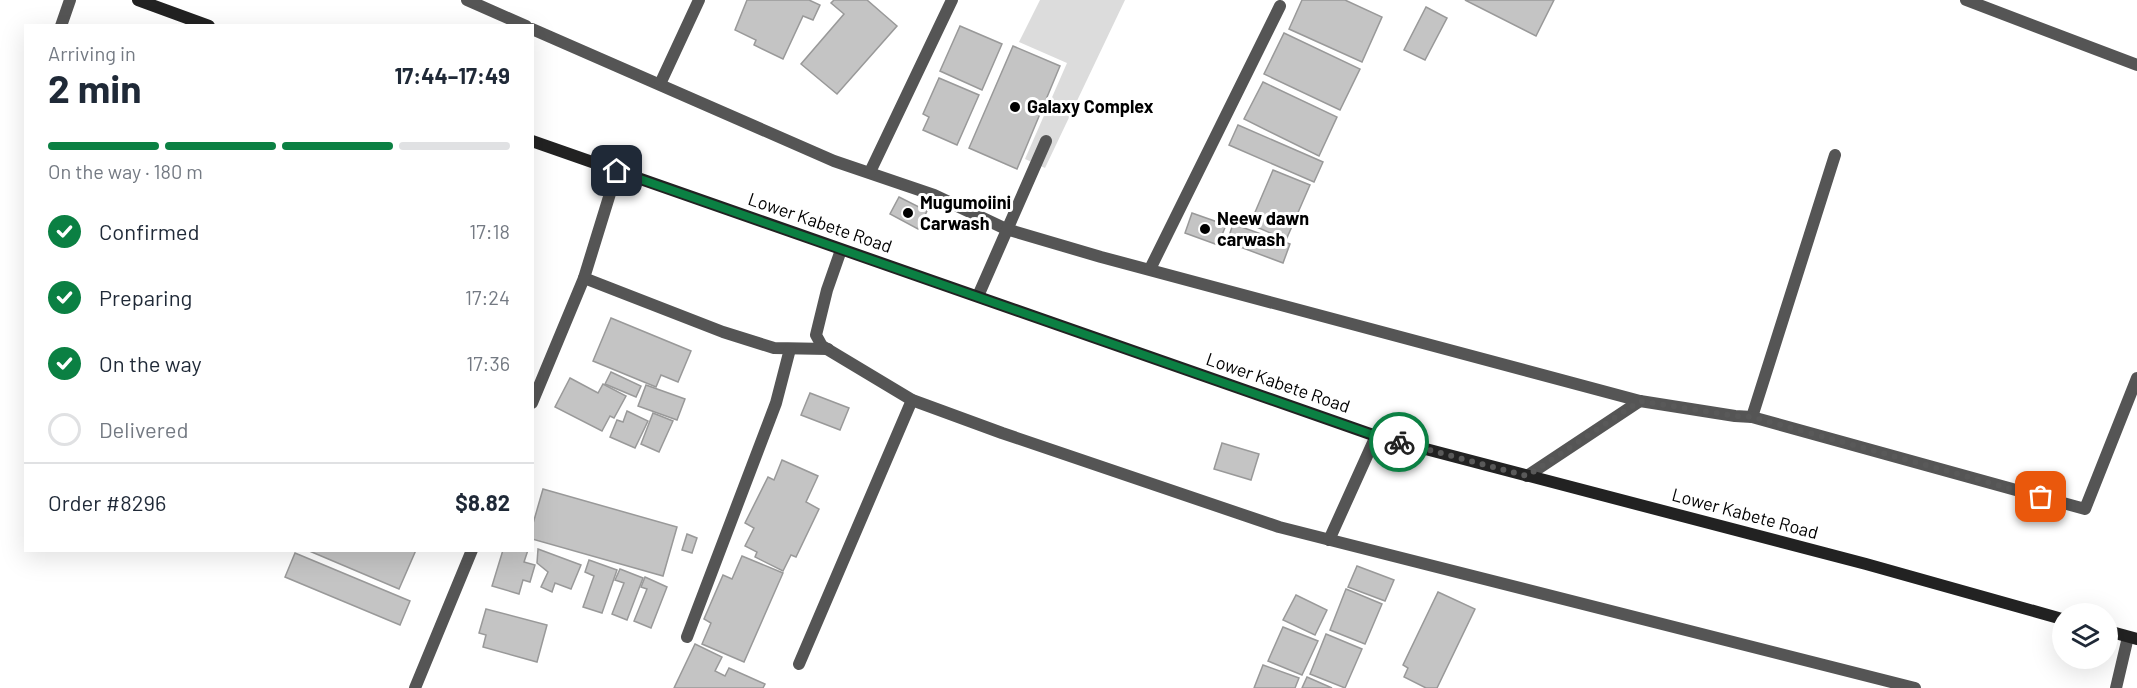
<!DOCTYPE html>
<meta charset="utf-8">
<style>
body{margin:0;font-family:Barlow,sans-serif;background:#f2f2f3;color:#1f2937;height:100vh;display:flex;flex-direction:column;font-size:22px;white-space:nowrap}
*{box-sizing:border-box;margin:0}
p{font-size:20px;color:#747a83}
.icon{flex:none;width:33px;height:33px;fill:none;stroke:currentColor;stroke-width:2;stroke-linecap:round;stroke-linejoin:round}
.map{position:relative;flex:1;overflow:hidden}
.panel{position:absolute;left:24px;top:24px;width:510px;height:528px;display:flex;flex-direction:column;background:#fff;border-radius:0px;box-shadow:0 6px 24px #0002}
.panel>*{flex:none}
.controls{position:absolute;left:2052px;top:603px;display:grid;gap:12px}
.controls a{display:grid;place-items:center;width:66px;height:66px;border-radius:50%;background:#fff;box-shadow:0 6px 24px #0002;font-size:30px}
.pin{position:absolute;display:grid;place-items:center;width:51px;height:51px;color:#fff;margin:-26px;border-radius:12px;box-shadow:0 3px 9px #0006}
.courier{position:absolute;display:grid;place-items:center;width:60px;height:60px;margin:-30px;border:4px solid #0b8043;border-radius:50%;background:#fff;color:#222;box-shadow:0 2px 8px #0007}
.overview em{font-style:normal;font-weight:700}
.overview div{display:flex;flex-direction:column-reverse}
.overview{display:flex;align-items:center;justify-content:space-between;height:102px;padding:0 24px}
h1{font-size:39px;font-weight:700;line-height:45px}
.bar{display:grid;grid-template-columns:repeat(4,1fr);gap:9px 6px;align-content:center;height:72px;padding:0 24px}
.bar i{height:8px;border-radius:4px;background:#e0e1e3}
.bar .active{background:#0b8043}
.bar p{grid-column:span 4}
.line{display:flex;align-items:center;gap:15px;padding:0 24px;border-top:2px solid #e0e1e3}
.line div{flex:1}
ol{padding:0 24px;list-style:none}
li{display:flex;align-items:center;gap:18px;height:66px}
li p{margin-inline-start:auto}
li .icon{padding:6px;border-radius:50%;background:#0b8043;color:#fff;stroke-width:4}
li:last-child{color:#747a83}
li i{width:33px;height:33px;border:3px solid #e0e1e3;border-radius:50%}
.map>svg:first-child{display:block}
.green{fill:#dcdcdc}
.building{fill:#c4c4c4;stroke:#999;stroke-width:1.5}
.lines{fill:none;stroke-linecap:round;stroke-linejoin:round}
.lane{stroke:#555;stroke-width:12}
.street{stroke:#555;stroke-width:12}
.secondary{stroke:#222;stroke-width:12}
.done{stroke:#595959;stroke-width:6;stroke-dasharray:0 10.8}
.route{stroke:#0b8043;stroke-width:8}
.poi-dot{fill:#000;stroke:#fff;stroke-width:2}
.labels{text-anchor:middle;stroke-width:6;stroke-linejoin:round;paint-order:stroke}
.poi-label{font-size:18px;font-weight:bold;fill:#000;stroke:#fff;text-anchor:start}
.street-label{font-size:18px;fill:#000;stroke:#fff}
</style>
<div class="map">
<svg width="2137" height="688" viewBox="0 0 2137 688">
<rect width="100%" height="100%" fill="#fff"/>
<!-- green -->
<path class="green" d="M1040,0H1125L1045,168L1025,159L1067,63L1019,42Z"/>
<!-- building -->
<g class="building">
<path d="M747,0H809L820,5L813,20L803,16L783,59L754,45L756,40L735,30Z"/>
<path d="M834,0H867L897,26L837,94L801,64L844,14L831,3Z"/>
<path d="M1302,0H1345L1382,17L1362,62L1289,29Z"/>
<path d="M1465,0H1554L1536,36Z"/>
<path d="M1426,7L1447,18L1425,60L1404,50Z"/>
<path d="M960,26L1002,44L982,90L940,71Z"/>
<path d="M1284,33L1360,69L1340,110L1264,74Z"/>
<path d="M1013,46L1060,66L1017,169L969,148Z"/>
<path d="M939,78L979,95L957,145L923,130L929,117L923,114Z"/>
<path d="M1263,82L1337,117L1319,156L1244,119Z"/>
<path d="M1238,125L1323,162L1314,182L1229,145Z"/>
<path d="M1273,170L1310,185L1286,240L1250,224Z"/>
<path d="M899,197L927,211L918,229L890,214Z"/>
<path d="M1192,213L1226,225L1218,245L1185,233Z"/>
<path d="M1233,224L1290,244L1283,263L1227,242Z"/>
<path d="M611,318L691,351L678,382L661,375L656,387L593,361Z"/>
<path d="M611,372L641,386L636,397L605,384Z"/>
<path d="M570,378L598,393L603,384L626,396L614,418L610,416L602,431L555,407Z"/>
<path d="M646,385L685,399L677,420L638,406Z"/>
<path d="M810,393L849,408L840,430L801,415Z"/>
<path d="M627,411L648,421L635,448L610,437L617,420L623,422Z"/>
<path d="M653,413L673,421L659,452L641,444Z"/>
<path d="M1222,443L1259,454L1251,480L1214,469Z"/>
<path d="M782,460L818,476L806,502L819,509L796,557L791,555L783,571L755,557L757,552L745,546L754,528L745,523L768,477L774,480Z"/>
<path d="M543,489L677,527L663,576L532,539V527Z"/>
<path d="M687,534L697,538L692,553L682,550Z"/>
<path d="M538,549L581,565L571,589L555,583L552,592L541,587L548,572L537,563Z"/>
<path d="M307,550H416L399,589Z"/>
<path d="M503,550H528L524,562L535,565L530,582L523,580L519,594L492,586Z"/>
<path d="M295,553L410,601L400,625L285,577Z"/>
<path d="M742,556L783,573L744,662L702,644L711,623L704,619L723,575L732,579Z"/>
<path d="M589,560L617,570L602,613L583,607L594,576L585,572Z"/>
<path d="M1357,566L1394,580L1385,601L1348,587Z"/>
<path d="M620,569L643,578L627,620L612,614L624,583L615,580Z"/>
<path d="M645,577L667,587L651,628L634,621L647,589L641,587Z"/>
<path d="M1346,589L1382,604L1365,644L1330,630Z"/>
<path d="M1438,592L1475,609L1437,688H1426L1404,677L1408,668L1403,665Z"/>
<path d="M1296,595L1327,610L1315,635L1283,620Z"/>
<path d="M486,609L547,625L537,662L483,647L486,635L479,633Z"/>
<path d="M1283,627L1318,641L1302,675L1268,661Z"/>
<path d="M1326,634L1362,649L1345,688L1310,674Z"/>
<path d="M695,644L722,657L715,671L725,676L729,668L765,684L763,688H674Z"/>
<path d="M1263,665L1299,678L1295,688H1254Z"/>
<path d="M1307,677L1332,688H1302Z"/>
</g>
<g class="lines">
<!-- lane -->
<g class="lane">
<path d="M61,26L70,0"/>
<path d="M799,664L912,400"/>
</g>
<!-- street -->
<g class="street">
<path d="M467,0L526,26"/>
<path d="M1966,0L2137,65"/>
<path d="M532,29L834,161L934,195L1006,229L1101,257L1640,401L1735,416L1752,417L1835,155"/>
<path d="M660,84L699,0"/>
<path d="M870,172L952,0"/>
<path d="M841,250L827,290L816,335L822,346L912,400L1002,433L1279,527L1915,688"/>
<path d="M1150,269L1280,6"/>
<path d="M584,278L723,332L774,348L828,349"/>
<path d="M978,296L1046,141"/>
<path d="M532,403L584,278L617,171"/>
<path d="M1752,417L2085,509L2137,378"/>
<path d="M1527,476L1640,401"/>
<path d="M1329,540L1376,436"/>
<path d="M687,637L776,403L790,349"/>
<path d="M415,688L472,550"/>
<path d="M2116,688L2128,637"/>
</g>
<!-- secondary -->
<g class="secondary">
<path d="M138,0L209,26"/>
<path d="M532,141L1376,436L1866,564L2062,619"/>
<path d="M2108,631L2137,639"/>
</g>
</g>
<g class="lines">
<!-- done -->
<path class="done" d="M1399,442L1527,476L1640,401L1735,416L1752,417L2041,497"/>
<!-- route -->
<path class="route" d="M617,171L1376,436L1399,442"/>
</g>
<!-- markers -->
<g class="poi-dot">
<circle cx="1015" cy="107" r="6"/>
<circle cx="908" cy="213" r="6"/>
<circle cx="1205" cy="229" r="6"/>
</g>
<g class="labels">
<!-- poi labels -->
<g class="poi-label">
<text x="1027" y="113">Galaxy Complex</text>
<text x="920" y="209">Mugumoiini<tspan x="920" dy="21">Carwash</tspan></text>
<text x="1217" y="225">Neew dawn<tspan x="1217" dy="21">carwash</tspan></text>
</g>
<!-- street labels -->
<g class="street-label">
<text transform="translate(820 223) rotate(19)" y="6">Lower Kabete Road</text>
<text transform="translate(1278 383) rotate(19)" y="6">Lower Kabete Road</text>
<text transform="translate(1745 514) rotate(15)" y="6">Lower Kabete Road</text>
</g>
</g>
</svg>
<div class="controls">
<a><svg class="icon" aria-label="layers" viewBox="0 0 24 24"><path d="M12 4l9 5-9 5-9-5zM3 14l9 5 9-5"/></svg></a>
</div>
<div class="pin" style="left:2041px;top:497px;background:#ea580c"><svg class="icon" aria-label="bag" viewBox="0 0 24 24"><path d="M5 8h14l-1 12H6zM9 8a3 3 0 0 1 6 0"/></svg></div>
<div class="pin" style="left:617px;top:171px;background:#1f2937"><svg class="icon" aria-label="home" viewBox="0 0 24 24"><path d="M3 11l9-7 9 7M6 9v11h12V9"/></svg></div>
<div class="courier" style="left:1399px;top:442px"><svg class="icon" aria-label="bike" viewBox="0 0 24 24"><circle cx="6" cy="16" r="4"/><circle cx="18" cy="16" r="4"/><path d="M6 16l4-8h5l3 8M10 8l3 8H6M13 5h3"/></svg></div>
<section class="panel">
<div class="overview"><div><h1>2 min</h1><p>Arriving in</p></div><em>17:44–17:49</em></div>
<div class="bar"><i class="active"></i><i class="active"></i><i class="active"></i><i></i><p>On the way · 180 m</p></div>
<ol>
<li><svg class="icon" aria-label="check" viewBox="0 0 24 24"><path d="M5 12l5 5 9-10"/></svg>Confirmed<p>17:18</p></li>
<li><svg class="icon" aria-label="check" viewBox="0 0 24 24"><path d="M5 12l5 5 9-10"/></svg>Preparing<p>17:24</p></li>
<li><svg class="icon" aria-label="check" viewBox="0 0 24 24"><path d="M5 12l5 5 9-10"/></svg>On the way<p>17:36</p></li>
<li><i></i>Delivered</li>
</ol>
<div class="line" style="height:78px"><div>Order #8296</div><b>$8.82</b></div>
</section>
</div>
